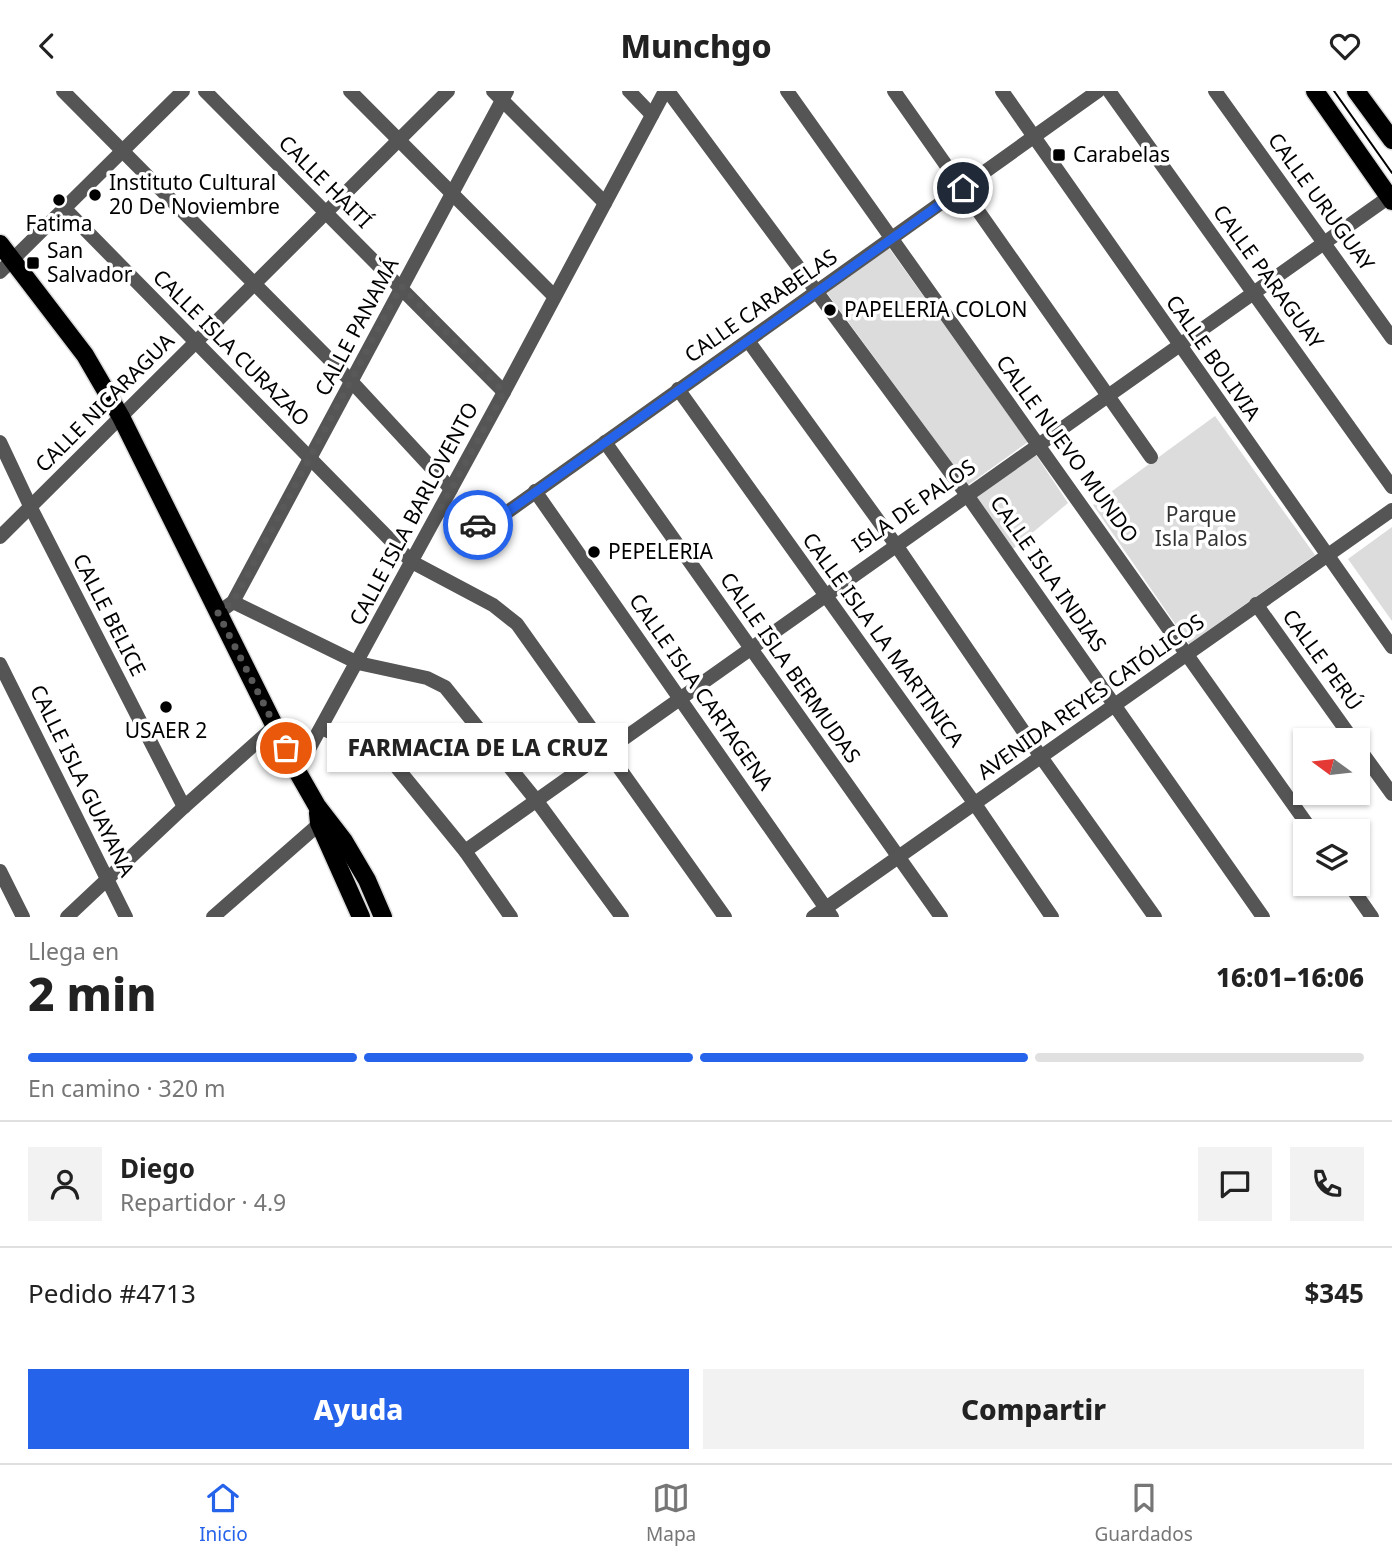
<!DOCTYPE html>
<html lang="es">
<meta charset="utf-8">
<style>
body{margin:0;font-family:"Noto Sans",sans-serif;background:#f2f2f2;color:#222;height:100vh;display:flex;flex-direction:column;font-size:26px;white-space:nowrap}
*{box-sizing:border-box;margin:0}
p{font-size:23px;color:#767676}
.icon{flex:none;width:38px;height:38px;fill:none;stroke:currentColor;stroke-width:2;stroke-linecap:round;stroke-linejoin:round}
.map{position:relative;height:826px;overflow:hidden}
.details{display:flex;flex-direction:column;background:#fff;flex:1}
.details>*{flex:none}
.needle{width:46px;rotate:285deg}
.buttons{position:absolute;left:1293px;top:637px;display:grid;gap:14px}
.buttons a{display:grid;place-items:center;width:77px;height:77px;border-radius:0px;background:#fff;box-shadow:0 2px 5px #0004;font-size:35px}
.pin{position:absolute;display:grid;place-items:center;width:60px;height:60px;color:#fff;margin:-30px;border:4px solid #fff;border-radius:50%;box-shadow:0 2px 7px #0007}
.courier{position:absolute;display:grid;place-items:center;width:70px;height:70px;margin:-35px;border:5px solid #2563eb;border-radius:50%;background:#fff;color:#222;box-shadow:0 2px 9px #0007}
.bubble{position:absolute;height:49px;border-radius:0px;background:#fff;box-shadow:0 2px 5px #0004;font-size:23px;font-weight:800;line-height:49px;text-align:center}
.headline em{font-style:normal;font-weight:800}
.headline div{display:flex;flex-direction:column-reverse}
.headline{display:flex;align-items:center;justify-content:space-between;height:119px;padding:0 28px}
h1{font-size:46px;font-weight:800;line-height:52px}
.bar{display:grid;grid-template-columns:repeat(4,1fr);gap:10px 7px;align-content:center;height:84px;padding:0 28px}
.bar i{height:9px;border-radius:5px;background:#e0e0e0}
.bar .selected{background:#2563eb}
.bar p{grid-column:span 4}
.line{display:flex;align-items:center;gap:18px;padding:0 28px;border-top:2px solid #e0e0e0}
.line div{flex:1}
.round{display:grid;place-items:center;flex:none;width:74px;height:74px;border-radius:0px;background:#f2f2f2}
.button{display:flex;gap:14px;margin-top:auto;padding:14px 28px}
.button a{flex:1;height:80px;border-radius:0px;background:#2563eb;color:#fff;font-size:28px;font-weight:800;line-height:80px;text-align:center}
.button a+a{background:#f2f2f2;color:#222}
header{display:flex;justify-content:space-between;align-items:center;height:91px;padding:0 28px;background:#fff;font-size:32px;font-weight:800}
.menu{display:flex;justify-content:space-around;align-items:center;height:98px;border-top:2px solid #e0e0e0;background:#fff;font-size:19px;color:#767676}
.menu a{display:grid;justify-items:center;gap:4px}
.menu .selected{color:#2563eb}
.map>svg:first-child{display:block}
.green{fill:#dcdcdc}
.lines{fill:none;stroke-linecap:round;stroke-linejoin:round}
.major-casing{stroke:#dbdbdb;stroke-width:21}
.minor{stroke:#555;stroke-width:14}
.major{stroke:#000;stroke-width:18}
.tram{stroke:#000;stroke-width:2}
.done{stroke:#595959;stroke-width:7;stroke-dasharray:0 12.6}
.route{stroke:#2563eb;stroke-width:9}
.poi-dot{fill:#000;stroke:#fff;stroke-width:2.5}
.labels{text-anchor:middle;stroke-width:7;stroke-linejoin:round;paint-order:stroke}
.poi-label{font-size:21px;fill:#000;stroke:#fff;text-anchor:start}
.street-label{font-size:21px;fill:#000;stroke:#fff}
.park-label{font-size:21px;fill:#333;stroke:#fff}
</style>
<header><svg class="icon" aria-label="back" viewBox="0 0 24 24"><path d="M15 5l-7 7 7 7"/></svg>Munchgo<svg class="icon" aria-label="heart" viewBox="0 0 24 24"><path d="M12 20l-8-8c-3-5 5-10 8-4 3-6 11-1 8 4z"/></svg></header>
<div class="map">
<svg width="1392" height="826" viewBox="0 0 1392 826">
<rect width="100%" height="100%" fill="#fff"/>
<!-- green -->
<g class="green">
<path d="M889,157L1028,351L968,394L827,202Z"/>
<path d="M1215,325L1315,464L1189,553L1093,414Z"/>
<path d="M1036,364L1068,412L1013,458L976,407Z"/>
<path d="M1392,436V530L1348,468Z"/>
</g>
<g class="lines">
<defs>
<g id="major">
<path d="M1315,0L1392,110"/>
<path d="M1356,0L1392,49"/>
<path d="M0,153L85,264L121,326L297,680L317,715L344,750L367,789L383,826"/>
<path d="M318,722L319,732L361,826"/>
</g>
</defs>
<!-- major casing -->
<use href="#major" class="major-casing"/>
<!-- minor -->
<g class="minor">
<path d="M63,0L351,290L451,398"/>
<path d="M205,0L504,301"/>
<path d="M350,0L554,205"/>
<path d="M493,0L605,112"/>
<path d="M629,0L652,24"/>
<path d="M668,0L967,404L1263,826"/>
<path d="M787,0L1312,740"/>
<path d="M894,0L1151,366"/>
<path d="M1002,0L1392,556"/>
<path d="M1109,0L1392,396"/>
<path d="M1215,0L1392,247"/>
<path d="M65,118L412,471L493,514L517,533L725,826"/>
<path d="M0,181L183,0"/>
<path d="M749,251L896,454L1041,666L1155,826"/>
<path d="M678,298L975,713L1052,826"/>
<path d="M0,351L31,417L184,716"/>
<path d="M605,351L941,826"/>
<path d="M535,400L832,826"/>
<path d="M441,417C458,425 473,437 492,432L1098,0"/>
<path d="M0,446L448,0"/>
<path d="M233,511L358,572L427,587L445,596L536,709L622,826"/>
<path d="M1256,513L1353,649"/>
<path d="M218,522L233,511L507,0"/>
<path d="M0,573L126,826"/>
<path d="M322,637L394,673L465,760L511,826"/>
<path d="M1358,656L1392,703"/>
<path d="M297,680L504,301L665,0"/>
<path d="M465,760L1389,106"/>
<path d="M0,780L23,826"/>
<path d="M1349,793L1372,826"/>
<path d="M67,826L184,716L275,635"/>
<path d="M213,826L326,727"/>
<path d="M813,826L1392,419"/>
</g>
<!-- major -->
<use href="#major" class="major"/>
<!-- tram -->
<path class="tram" d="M1334,0L1392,82"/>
</g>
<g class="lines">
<!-- done -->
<path class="done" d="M286,657L218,522L233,511L401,195L504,301L441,417L478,434"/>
<!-- route -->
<path class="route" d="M478,434L492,432L963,97"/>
</g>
<!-- markers -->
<g class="poi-dot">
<rect x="1052" y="57" width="14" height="14" rx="3.5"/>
<circle cx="95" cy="104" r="7"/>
<circle cx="59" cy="109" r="7"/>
<rect x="26" y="165" width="14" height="14" rx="3.5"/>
<circle cx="830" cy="219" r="7"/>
<circle cx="594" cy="461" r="7"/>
<circle cx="166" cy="616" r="7"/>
</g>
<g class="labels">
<!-- poi labels -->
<g class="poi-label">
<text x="1073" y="71">Carabelas</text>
<text x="109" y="99">Instituto Cultural<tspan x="109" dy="24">20 De Noviembre</tspan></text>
<text x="59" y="140" text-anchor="middle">Fatima</text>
<text x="47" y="167">San<tspan x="47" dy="24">Salvador</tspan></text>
<text x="844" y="226">PAPELERIA COLON</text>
<text x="608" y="468">PEPELERIA</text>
<text x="166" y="647" text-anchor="middle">USAER 2</text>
</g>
<!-- street labels -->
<g class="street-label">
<text transform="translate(325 91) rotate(45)" y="7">CALLE HAITÍ</text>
<text transform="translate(1321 111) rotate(54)" y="7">CALLE URUGUAY</text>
<text transform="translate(1268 186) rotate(54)" y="7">CALLE PARAGUAY</text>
<text transform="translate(761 215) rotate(-35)" y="7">CALLE CARABELAS</text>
<text transform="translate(357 236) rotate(-62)" y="7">CALLE PANAMÁ</text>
<text transform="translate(231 257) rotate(45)" y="7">CALLE ISLA CURAZAO</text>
<text transform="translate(1213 267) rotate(55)" y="7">CALLE BOLIVIA</text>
<text transform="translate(105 312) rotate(-45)" y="7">CALLE NICARAGUA</text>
<text transform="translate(1067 358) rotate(54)" y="7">CALLE NUEVO MUNDO</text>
<text transform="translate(914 415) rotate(-35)" y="7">ISLA DE PALOS</text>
<text transform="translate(414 423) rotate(-62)" y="7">CALLE ISLA BARLOVENTO</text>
<text transform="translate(1048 483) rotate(55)" y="7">CALLE ISLA INDIAS</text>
<text transform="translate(109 524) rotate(63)" y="7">CALLE BELICE</text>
<text transform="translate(883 549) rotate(54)" y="7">CALLE ISLA LA MARTINICA</text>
<text transform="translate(1322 569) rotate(54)" y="7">CALLE PERÚ</text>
<text transform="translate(790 577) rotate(55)" y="7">CALLE ISLA BERMUDAS</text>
<text transform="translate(701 601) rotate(55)" y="7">CALLE ISLA CARTAGENA</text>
<text transform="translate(1091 606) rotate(-35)" y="7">AVENIDA REYES CATÓLICOS</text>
<text transform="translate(82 690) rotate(64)" y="7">CALLE ISLA GUAYANA</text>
</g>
<!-- park labels -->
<g class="park-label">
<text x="1201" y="431">Parque<tspan x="1201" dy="24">Isla Palos</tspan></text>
</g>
</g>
</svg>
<div class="buttons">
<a><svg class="needle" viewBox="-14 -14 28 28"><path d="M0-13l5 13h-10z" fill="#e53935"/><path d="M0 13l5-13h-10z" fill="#767676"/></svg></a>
<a><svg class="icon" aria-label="layers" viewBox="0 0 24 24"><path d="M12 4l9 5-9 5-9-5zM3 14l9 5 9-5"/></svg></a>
</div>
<div class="pin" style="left:286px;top:657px;background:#ea580c"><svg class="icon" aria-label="bag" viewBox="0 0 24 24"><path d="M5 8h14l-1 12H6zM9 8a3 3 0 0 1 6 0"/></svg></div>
<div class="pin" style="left:963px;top:97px;background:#1f2937"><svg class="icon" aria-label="home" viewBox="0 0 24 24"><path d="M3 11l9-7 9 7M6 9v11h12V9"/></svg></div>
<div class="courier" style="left:478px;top:434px"><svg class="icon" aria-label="car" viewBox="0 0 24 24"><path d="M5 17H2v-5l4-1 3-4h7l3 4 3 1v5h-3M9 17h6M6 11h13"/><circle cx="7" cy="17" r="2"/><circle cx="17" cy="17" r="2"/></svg></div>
<div class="bubble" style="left:327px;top:632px;width:301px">FARMACIA DE LA CRUZ</div>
</div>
<section class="details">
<div class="headline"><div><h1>2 min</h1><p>Llega en</p></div><em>16:01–16:06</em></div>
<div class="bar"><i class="selected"></i><i class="selected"></i><i class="selected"></i><i></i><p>En camino · 320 m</p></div>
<div class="line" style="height:126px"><a class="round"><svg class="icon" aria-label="person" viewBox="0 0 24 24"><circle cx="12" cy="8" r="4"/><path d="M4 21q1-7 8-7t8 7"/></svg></a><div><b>Diego</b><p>Repartidor · 4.9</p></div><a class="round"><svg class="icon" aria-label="chat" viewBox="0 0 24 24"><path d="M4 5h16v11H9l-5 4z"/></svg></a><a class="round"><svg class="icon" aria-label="phone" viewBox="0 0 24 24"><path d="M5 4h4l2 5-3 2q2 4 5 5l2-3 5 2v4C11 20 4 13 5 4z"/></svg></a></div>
<div class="line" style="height:91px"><div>Pedido #4713</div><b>$345</b></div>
<div class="button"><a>Ayuda</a><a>Compartir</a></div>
</section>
<nav class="menu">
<a class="selected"><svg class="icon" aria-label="home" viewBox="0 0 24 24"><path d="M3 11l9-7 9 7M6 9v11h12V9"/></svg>Inicio</a>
<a><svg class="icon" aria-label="map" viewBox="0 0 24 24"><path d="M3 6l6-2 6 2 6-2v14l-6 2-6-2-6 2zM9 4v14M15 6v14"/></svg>Mapa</a>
<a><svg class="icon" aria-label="saved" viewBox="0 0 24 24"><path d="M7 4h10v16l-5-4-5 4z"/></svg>Guardados</a>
</nav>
